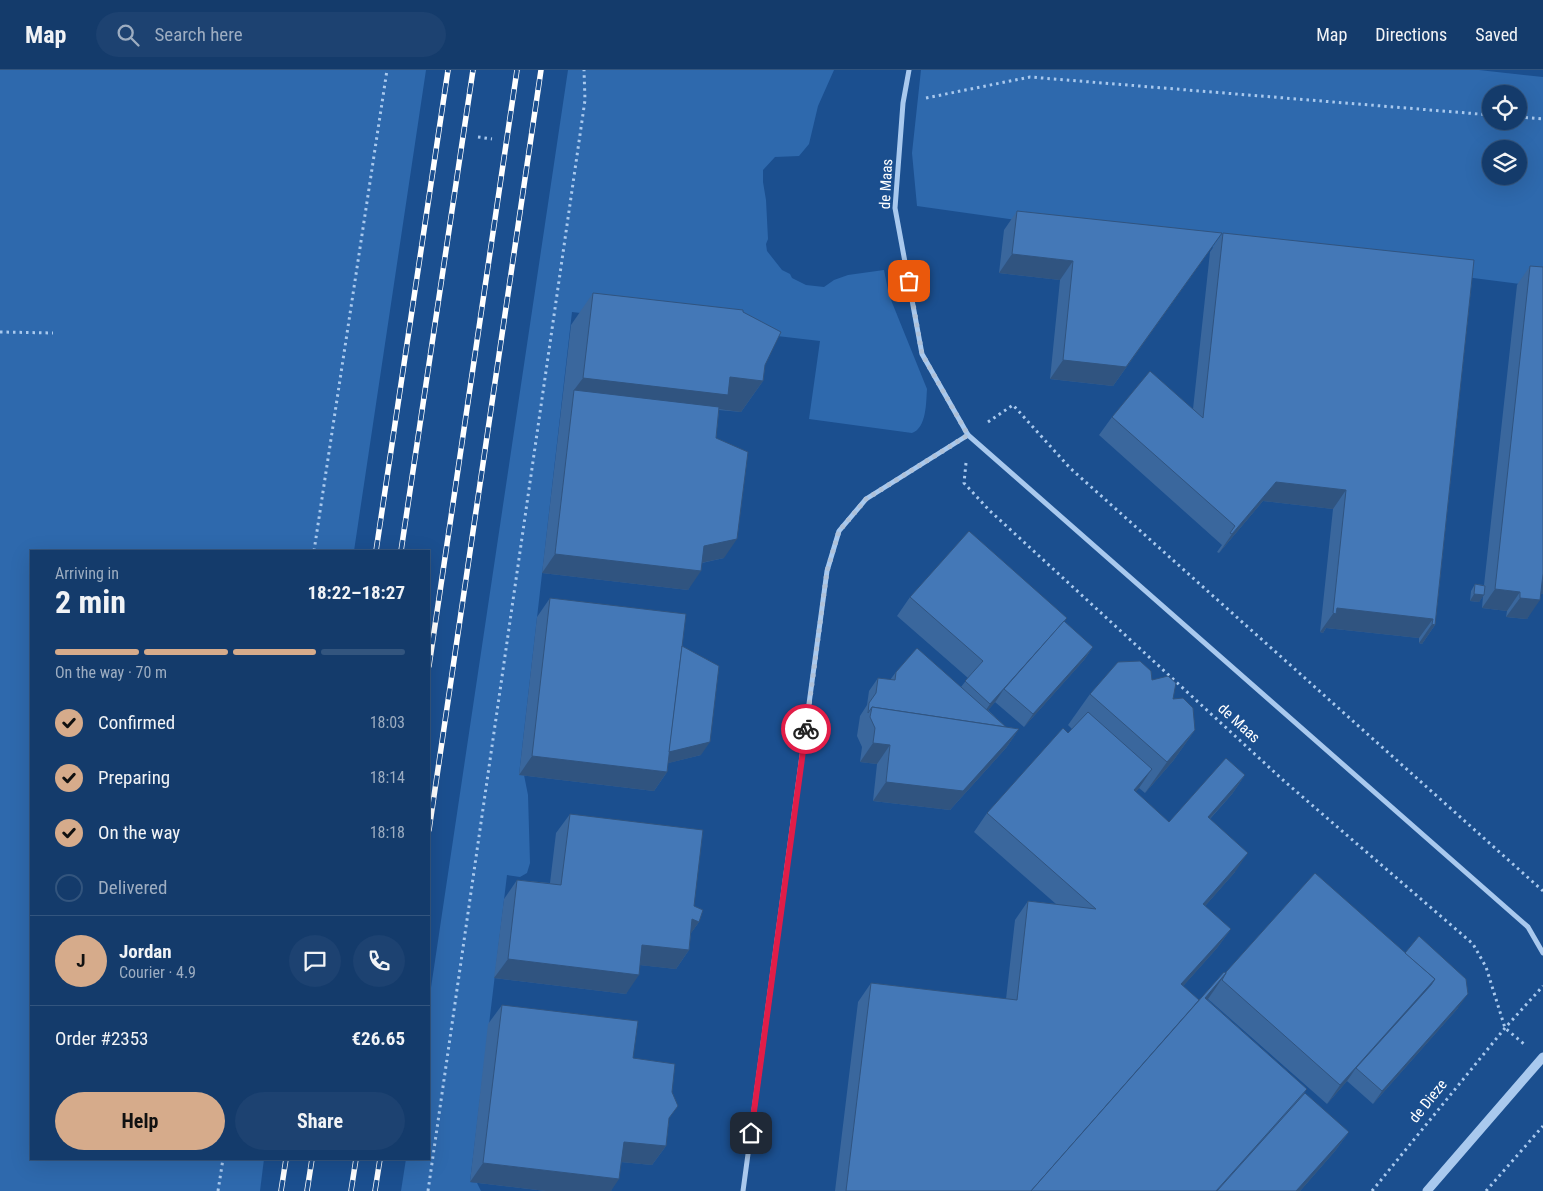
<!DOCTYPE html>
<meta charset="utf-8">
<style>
body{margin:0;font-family:"Roboto Condensed",sans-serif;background:#1d4271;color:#f1f3f6;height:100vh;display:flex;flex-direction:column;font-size:19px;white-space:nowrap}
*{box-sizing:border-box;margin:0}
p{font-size:16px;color:#9dadc1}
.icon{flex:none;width:28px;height:28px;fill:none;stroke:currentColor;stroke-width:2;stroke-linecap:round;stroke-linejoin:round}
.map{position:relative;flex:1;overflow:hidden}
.drawer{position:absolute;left:30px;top:480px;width:400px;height:610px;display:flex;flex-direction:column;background:#143b6b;border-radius:0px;box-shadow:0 5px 20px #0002,0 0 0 1px #33557e}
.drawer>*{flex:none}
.tools{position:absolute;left:1482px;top:15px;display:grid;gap:10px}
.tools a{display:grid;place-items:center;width:45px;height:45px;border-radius:50%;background:#143b6b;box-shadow:0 5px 20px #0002,0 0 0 1px #33557e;font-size:25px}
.pin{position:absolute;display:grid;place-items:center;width:42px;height:42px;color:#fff;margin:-21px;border-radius:10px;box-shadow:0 2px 8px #0006}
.courier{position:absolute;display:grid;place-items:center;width:50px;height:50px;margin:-25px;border:4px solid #e11d48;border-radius:50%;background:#fff;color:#222;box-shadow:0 1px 6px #0007}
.summary em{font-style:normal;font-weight:700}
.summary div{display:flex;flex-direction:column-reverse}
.summary{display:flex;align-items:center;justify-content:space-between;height:85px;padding:0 25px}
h1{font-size:32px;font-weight:700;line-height:38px}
.bar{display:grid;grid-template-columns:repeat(4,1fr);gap:8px 5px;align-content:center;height:60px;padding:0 25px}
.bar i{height:6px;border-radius:4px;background:#33557e}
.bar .active{background:#d6ab8b}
.bar p{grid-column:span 4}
.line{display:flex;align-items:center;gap:12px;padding:0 25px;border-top:1px solid #33557e}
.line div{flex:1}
.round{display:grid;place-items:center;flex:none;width:52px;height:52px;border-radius:26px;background:#1d4271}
ol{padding:0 25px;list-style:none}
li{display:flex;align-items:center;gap:15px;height:55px}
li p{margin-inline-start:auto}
li .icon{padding:5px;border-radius:50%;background:#d6ab8b;color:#111;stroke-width:4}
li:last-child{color:#9dadc1}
li i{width:28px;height:28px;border:2px solid #33557e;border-radius:50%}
.action{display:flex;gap:10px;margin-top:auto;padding:10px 25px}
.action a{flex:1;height:58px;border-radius:30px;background:#d6ab8b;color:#111;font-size:20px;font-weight:700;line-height:58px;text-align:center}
.action a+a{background:#1d4271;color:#f1f3f6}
header{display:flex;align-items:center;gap:30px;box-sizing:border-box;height:70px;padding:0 25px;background:#143b6b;border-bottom:1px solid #33557e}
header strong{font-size:24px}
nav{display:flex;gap:28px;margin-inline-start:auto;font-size:18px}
.search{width:350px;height:45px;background:#1d4271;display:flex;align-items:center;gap:12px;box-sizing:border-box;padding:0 18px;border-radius:28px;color:#9dadc1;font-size:19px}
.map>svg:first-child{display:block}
.green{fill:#2e69ad;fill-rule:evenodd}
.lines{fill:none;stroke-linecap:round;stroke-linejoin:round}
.path{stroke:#a9c9ee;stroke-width:3;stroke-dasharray:2.5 4;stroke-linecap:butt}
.minor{stroke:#a9c9ee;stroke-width:5}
.tertiary{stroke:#a9c9ee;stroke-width:9}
.rail-casing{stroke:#fff;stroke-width:5.5}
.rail{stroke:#1b4f8f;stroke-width:4;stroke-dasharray:11;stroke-linecap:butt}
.wall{fill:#3a679d}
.shaded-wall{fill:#305480}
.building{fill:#4478b7;stroke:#305480}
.done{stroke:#afc1d8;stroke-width:5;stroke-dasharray:0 9}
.route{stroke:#e11d48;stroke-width:6}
.labels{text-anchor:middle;stroke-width:4;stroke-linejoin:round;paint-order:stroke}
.street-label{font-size:15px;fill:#fff;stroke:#1b4f8f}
</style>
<header>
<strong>Map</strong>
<div class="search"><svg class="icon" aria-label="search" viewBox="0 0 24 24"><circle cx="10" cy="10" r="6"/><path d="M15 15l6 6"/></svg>Search here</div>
<nav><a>Map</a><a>Directions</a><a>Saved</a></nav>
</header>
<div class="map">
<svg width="1543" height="1121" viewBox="0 0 1543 1121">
<rect width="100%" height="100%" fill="#1b4f8f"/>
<!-- green -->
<g class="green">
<path d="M0,0H426L354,481H31V1089H264L260,1121H0Z"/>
<path d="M568,0H834L818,36L809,74L799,86L775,87L763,100V112L766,130L768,169L766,174L767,181L782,200L790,204L792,208L806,215L824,217L834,210L848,205L884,200L889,225L927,319C926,331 927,358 912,363L809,349L820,271L572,242L519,705H524L528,725L530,793L527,803L520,807L507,805L470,1112L477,1113L481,1121H401L406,1089H429V931Z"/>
<path d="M921,0H1479L1543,7V217L1403,199L1346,196L917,136L912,83ZM1491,24H1519V51H1491ZM1491,79H1519V106H1491Z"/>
</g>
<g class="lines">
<!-- path -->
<g class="path">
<path d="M926,28L1030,7L1491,45"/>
<path d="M1519,47L1543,49"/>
<path d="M478,67L492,69"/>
<path d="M0,262L53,263"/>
<path d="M988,352L1013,335L1070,398L1543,821"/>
<path d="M966,393L964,413L989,440L1283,710L1473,874L1486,897L1505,958L1524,974"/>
<path d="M314,481L387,0"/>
<path d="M218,1121L223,1089"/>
<path d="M428,1121L585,30L584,0"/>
<path d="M1372,1121L1505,958L1543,916"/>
<path d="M1486,1121L1543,1056"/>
</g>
<!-- minor -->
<g class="minor">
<path d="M909,0L903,33L895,138L922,284L968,365L1528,857L1543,883"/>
<path d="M743,1121L827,501L839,461L866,429L968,365"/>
</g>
<!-- tertiary -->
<path class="tertiary" d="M1427,1121L1543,987"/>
<defs>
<g id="rail">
<path d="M376,481L448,0"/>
<path d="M401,481L473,0"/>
<path d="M429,596L517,0"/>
<path d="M429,760L541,0"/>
<path d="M281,1121L286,1089"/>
<path d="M307,1121L312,1089"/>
<path d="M351,1121L356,1089"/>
<path d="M375,1121L380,1089"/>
</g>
</defs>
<!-- rail casing -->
<use href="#rail" class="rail-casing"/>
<!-- rail -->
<use href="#rail" class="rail"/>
</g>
<!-- wall -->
<g class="wall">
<path d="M1017,141L1222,163L1113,316L1050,309L1060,210L999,203L1004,160Z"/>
<path d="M1223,163L1474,190L1435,555L1422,574L1419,573V568L1326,558L1323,563L1320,562L1333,439L1263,431L1219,483L1217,482L1222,475L1099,365L1112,347L1193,339L1210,182Z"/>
<path d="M1530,196L1543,197V524H1541L1527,549L1506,547L1507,541L1482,538L1483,526L1479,532L1470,531L1471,521L1475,514L1484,515L1517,215Z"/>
<path d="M593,223L743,242L765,295L763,311L741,342L719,340L716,368L724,488L702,493L688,520L542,503L571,255Z"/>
<path d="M910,527L1067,548L1064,552L1093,577L1084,590L1024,657L995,632L996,631L988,640L1006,657L1019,659L1006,678L950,740L873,731L877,694L860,692L862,677L857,666L860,646L867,635L869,621L878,608L890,610L896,602L961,617L968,608L897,546Z"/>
<path d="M550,528L682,576L701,685L668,693L667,702L654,721L519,705L537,547Z"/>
<path d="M1152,610L1173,629L1195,660L1173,691L1145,723L1139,718L1135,722L1169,752L1245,705L1232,724L1210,749L1235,802L1205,836L1231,859L1217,878L1183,916L1199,930L1226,902L1458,938L1373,1034L1347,1011L1327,1034L1208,929H1207L1307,1019L1304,1023L1349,1062L1335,1081L1300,1121H835L858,932L871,913L1006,929L1015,850L1028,831L1056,834L974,762L987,743L1072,659L1068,655L1090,624Z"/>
<path d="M570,744L694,836L699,852L691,863L689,880L676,899L640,895L626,924L494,908L504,829L517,810L550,813L556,763Z"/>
<path d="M502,935L633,988L669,1048L666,1076L652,1095L621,1092L611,1121H546L470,1112L488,954Z"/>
</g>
<!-- shaded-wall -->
<g class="shaded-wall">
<path d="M1222,163L1113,316L1050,309L1063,290Z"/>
<path d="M1012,184L1073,191L1060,210L999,203Z"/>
<path d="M730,307L763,311L741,342L574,320L583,308Z"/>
<path d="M1276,412L1346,420L1333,439L1263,431L1219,483L1232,464Z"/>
<path d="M737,469L724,488L691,495L704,476Z"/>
<path d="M555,484L701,501L688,520L542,503Z"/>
<path d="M1543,504V524L1530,523Z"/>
<path d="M1495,519L1520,522L1507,541L1482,538Z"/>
<path d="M1474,524L1484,525L1479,532L1470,531Z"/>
<path d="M1520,528L1540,530L1527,549L1506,547Z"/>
<path d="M1337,538L1433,549L1419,568L1326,558L1323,563L1320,562Z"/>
<path d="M1067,548L1053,566L1004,619L996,631L977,653L990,634Z"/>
<path d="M1432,554L1435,555L1422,574L1419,573Z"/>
<path d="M1093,577L1084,590L1024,657L1033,644Z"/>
<path d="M1019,659L1006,678L950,740L873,731L886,712Z"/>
<path d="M1195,660L1173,691L1145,723L1167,692Z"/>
<path d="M710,672L701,685L657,696L666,682Z"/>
<path d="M873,673L890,675L877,694L860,692Z"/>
<path d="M532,686L667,702L654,721L519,705Z"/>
<path d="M1152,699L1139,718L1120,739L1134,720Z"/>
<path d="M1245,705L1232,724L1194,766L1208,747Z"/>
<path d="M1248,783L1235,802L1190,853L1203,834Z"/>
<path d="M692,849L699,852L686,870Z"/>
<path d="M1231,859L1217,878L1168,933L1181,914Z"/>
<path d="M642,875L689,880L676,899L629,894Z"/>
<path d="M508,889L639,905L626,924L494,908Z"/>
<path d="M1226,903L1208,929L1189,952L1205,928Z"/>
<path d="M1435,909L1422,928L1356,998L1347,1011L1327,1034L1340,1015Z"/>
<path d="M1468,924L1458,938L1373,1034L1382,1021Z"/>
<path d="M1349,1062L1335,1081L1300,1121H1296Z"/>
<path d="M624,1072L666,1076L652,1095L610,1091Z"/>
<path d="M483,1093L619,1109L611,1121H546L470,1112Z"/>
</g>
<!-- building -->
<g class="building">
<path d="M1017,141L1222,163L1126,297L1063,290L1073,191L1012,184Z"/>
<path d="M1223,163L1474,190L1435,555L1432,554L1433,549L1337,538L1336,544L1333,543L1346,420L1276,412L1232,464L1230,463L1235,456L1112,347L1150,301L1203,348Z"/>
<path d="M1530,196L1543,197V504L1540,530L1520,528V522L1495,519Z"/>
<path d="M593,223L743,240V242L781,262L765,295L763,311L730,307L728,325L583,308Z"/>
<path d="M574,320L719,337L716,368L748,382L737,469L704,476L701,501L555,484Z"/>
<path d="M969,461L1067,548L990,634L965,611L983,591L910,527Z"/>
<path d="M1475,514L1485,516L1484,525L1474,524Z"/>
<path d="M550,528L686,544L667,702L532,686Z"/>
<path d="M1064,551L1093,577L1033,644L1004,619Z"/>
<path d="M682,576L719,596L710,672L669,682Z"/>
<path d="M917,578L1006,657L872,637L868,643L869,633L876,623L878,608L895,610L896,602Z"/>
<path d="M1140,591L1151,601L1152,610L1168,606L1176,613L1173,629L1183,628L1193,638L1195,660L1167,692L1090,624L1118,592Z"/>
<path d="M872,637L1019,659L963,721L886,712L890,675L873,673L875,658L870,647Z"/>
<path d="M1088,642L1152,699L1134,720L1169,752L1226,688L1245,705L1208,747L1248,783L1203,834L1231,859L1181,914L1199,930L1031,1121H846L871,913L1017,930L1028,831L1096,839L987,743L1063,658L1068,663Z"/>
<path d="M570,744L703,760L694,836L703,840L699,852L692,849L689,880L642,875L639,905L508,889L517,810L561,815Z"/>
<path d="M1315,803L1435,909L1340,1015L1222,910L1226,903V902Z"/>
<path d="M1419,866L1466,909L1468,924L1382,1021L1356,998L1431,915L1435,909L1405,883Z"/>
<path d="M1224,902L1226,903L1205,928L1307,1019L1216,1121H1031Z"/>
<path d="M502,935L638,951L633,988L675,994L672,1022L678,1036L669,1048L666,1076L624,1072L619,1109L483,1093Z"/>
<path d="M1305,1023L1349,1062L1296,1121H1217Z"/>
</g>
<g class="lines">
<!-- done -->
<path class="done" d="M806,659L827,501L839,461L866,429L968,365L922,284L909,211"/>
<!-- route -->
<path class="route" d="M751,1063L806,659"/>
</g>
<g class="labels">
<!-- street labels -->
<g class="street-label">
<text transform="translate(886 114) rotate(-87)" y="5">de Maas</text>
<text transform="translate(1239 653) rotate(42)" y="5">de Maas</text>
<text transform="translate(1428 1031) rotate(-51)" y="5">de Dieze</text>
</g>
</g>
</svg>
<div class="tools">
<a><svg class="icon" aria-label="locate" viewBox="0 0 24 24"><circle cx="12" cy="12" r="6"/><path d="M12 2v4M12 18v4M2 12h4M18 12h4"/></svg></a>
<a><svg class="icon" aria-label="layers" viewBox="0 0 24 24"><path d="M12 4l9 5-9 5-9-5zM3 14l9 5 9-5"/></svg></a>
</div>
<div class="pin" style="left:909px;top:211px;background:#ea580c"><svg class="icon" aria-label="bag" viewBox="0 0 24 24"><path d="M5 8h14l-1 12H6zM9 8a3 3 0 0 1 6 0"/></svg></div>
<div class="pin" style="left:751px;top:1063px;background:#1f2937"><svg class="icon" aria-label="home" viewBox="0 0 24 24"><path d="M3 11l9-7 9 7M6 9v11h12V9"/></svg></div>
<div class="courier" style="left:806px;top:659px"><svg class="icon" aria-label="bike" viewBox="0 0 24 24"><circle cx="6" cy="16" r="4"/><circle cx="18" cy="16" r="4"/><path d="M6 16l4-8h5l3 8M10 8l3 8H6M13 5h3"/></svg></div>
<section class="drawer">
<div class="summary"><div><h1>2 min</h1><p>Arriving in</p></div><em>18:22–18:27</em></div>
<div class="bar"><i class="active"></i><i class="active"></i><i class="active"></i><i></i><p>On the way · 70 m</p></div>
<ol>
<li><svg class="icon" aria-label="check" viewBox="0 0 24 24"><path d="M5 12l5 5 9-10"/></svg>Confirmed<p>18:03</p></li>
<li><svg class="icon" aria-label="check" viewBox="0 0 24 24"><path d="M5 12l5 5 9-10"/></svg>Preparing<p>18:14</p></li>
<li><svg class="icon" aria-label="check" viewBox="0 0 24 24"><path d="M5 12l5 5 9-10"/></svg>On the way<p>18:18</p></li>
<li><i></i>Delivered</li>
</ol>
<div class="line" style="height:90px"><b class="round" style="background:#d6ab8b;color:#111">J</b><div><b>Jordan</b><p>Courier · 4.9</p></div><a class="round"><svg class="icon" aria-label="chat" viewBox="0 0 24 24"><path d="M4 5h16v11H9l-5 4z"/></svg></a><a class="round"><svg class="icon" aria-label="phone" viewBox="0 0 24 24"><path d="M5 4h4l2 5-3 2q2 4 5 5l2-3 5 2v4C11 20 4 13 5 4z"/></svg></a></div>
<div class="line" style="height:65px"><div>Order #2353</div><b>€26.65</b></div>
<div class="action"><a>Help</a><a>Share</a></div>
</section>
</div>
